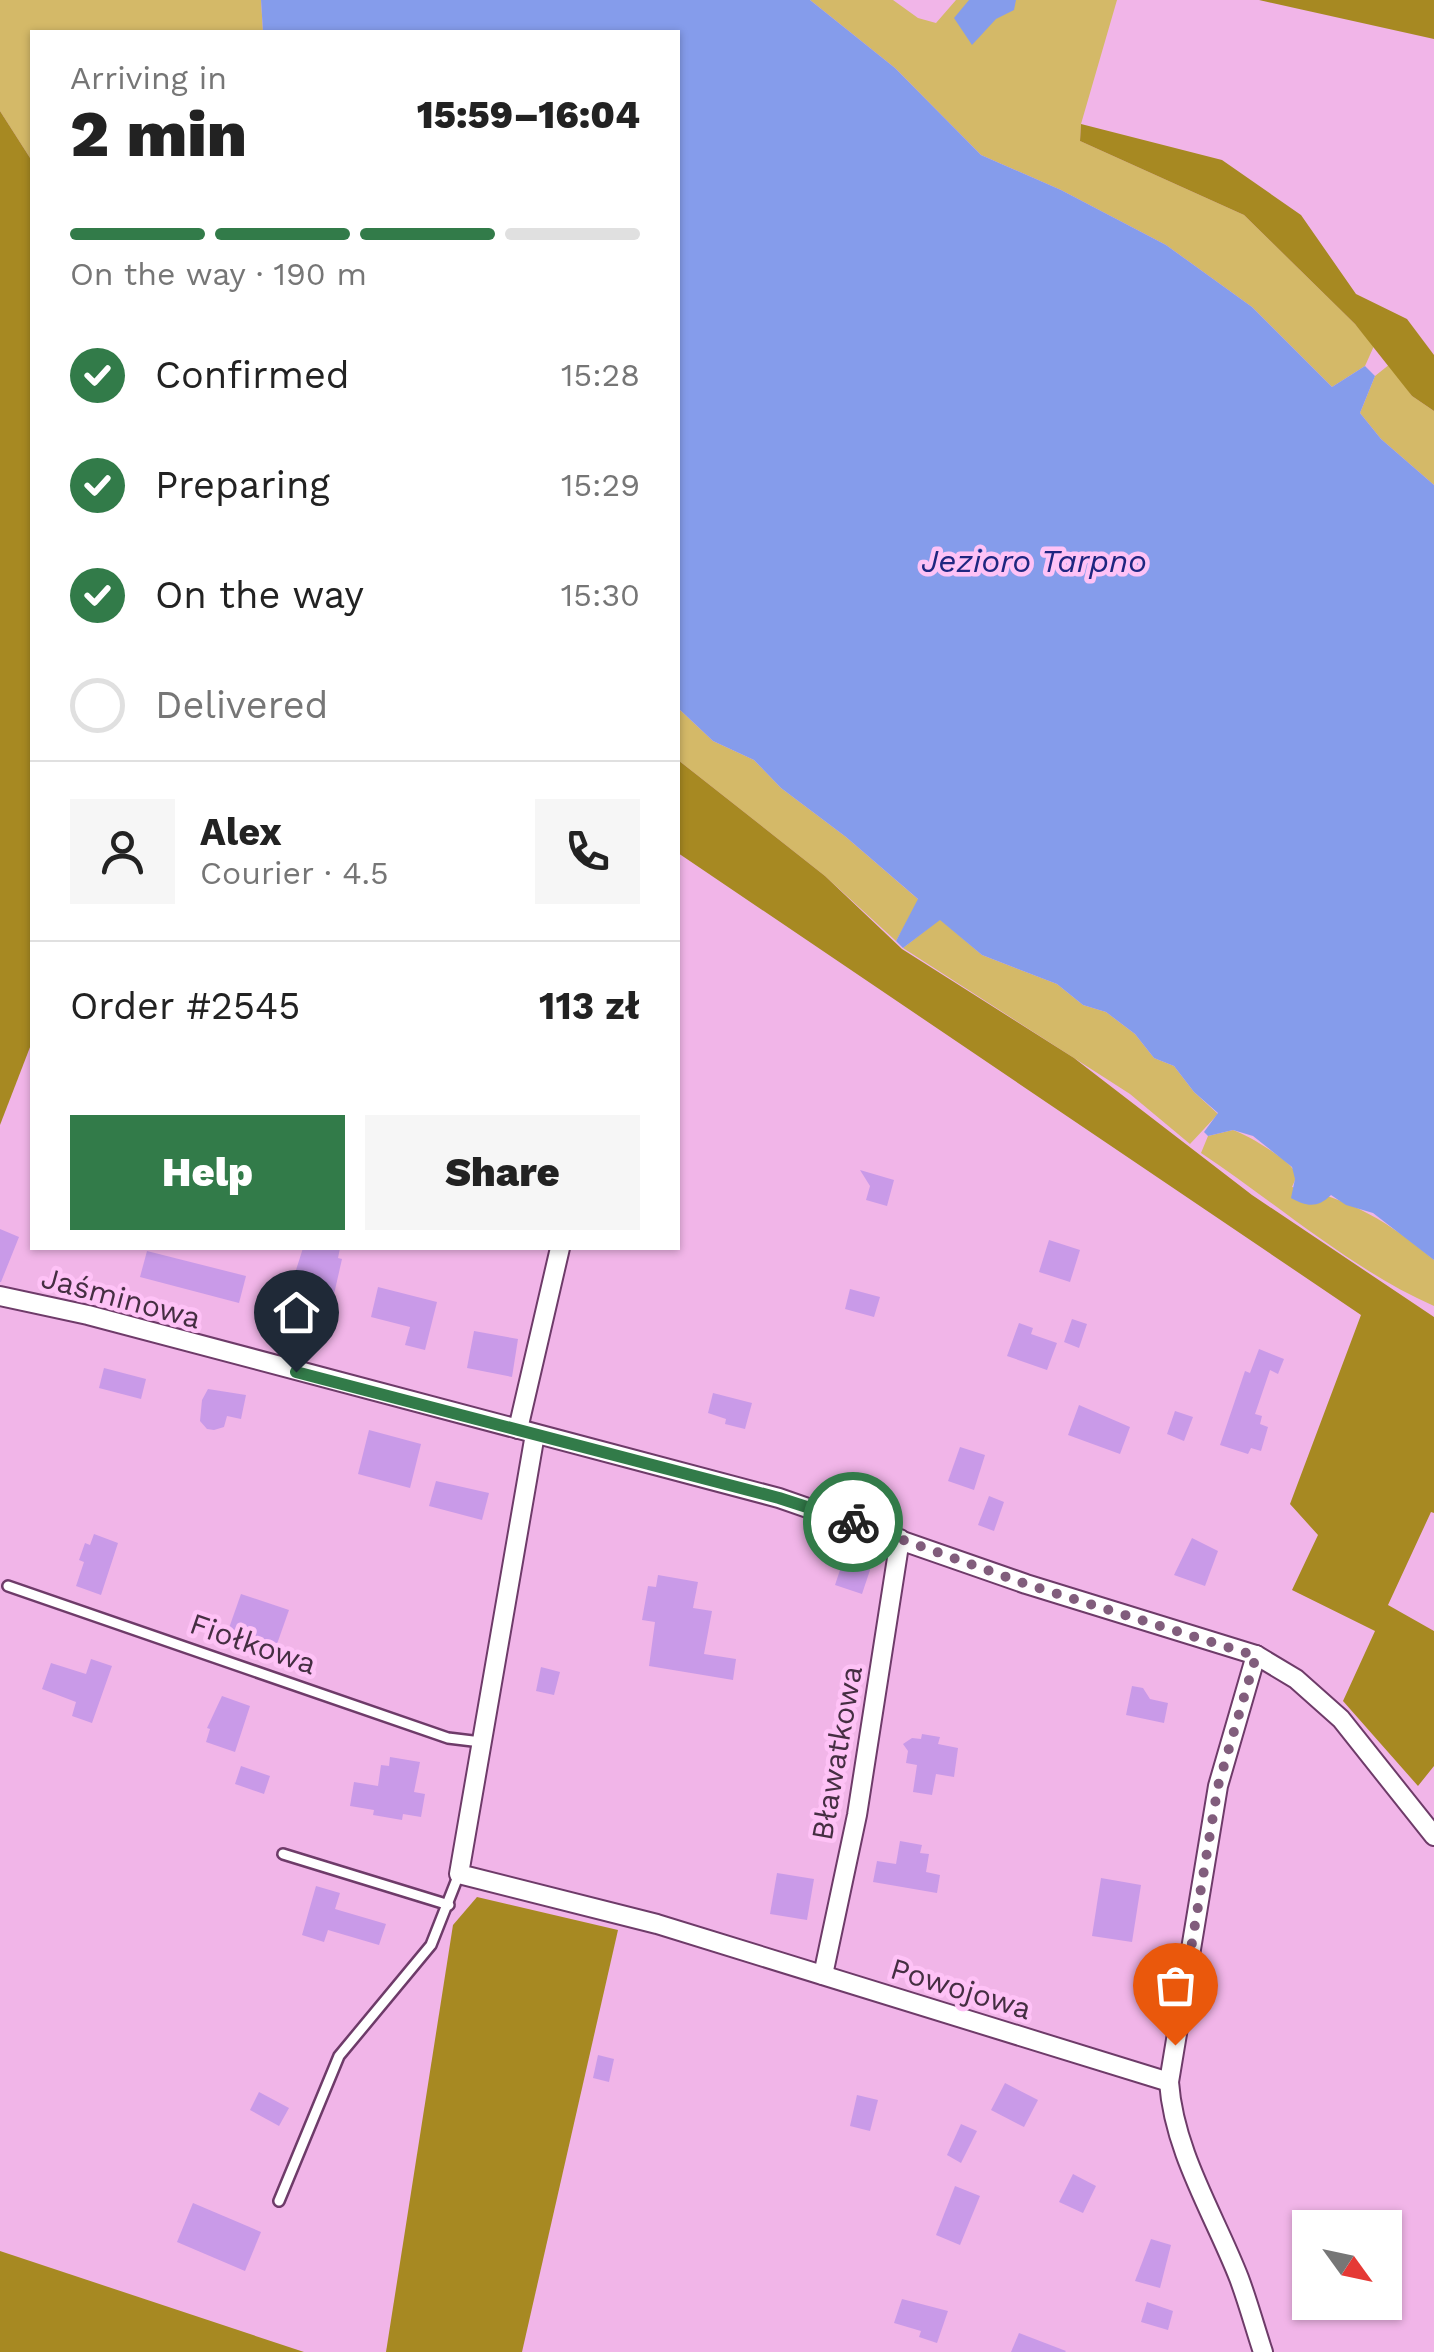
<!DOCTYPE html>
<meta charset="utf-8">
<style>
body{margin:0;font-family:"Work Sans",sans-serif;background:#f6f6f6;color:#222;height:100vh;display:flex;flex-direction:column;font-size:38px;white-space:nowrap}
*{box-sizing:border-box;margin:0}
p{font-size:32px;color:#767676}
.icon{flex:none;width:55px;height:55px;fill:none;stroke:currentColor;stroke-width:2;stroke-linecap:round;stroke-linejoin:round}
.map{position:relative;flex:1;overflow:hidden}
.details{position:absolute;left:30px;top:30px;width:650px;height:1220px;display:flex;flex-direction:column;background:#fff;border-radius:0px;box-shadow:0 2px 8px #0004}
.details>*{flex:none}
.needle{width:65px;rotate:123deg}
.buttons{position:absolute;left:1292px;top:2210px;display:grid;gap:20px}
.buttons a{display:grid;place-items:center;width:110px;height:110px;border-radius:0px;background:#fff;box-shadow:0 2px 8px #0004;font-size:50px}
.pin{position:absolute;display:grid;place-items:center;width:85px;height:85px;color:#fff;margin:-102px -42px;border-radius:50% 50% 50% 0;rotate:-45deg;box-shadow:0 0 10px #0007}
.pin .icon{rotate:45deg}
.courier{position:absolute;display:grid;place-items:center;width:100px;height:100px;margin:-50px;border:8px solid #327b49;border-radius:50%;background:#fff;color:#222;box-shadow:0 2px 12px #0007}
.overview em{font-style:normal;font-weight:800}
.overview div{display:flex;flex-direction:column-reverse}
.overview{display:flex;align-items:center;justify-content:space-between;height:170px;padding:0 40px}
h1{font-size:65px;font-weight:800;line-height:75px}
.bar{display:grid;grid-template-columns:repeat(4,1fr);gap:15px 10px;align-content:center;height:120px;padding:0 40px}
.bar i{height:12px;border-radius:8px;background:#e0e0e0}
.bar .active{background:#327b49}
.bar p{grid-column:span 4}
.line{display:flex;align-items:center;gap:25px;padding:0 40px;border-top:2px solid #e0e0e0}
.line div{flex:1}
.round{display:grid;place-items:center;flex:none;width:105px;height:105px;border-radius:0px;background:#f6f6f6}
ol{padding:0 40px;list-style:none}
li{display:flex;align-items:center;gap:30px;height:110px}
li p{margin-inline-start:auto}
li .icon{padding:10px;border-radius:50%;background:#327b49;color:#fff;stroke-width:4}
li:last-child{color:#767676}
li i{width:55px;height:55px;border:5px solid #e0e0e0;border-radius:50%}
.button{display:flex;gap:20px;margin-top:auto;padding:20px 40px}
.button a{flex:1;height:115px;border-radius:0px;background:#327b49;color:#fff;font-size:40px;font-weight:800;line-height:115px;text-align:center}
.button a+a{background:#f6f6f6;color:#222}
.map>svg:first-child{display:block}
.green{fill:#d4b968}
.forest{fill:#a78922}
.water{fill:#859ceb}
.building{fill:#c99ae8}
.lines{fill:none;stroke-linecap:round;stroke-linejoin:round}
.service-casing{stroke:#6e3b69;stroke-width:14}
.minor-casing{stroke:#6e3b69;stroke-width:22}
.service{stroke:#fff;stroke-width:9}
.minor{stroke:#fff;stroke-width:18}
.done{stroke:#815d7c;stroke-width:10;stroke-dasharray:0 18}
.route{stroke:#327b49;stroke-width:12}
.labels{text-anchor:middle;stroke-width:9;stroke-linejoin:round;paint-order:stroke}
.street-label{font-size:30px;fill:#452e42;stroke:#fec2f6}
.water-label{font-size:32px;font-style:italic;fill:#1e2680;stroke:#fec2f6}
</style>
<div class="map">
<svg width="1434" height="2352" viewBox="0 0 1434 2352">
<rect width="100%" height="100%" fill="#f1b5e8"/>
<!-- green -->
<g class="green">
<path d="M0,0H261L263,32H32V161L0,111Z"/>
<path d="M810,0H893L918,18L936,23L956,0H1117L1081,124L1080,141L1244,215L1355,324L1374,346L1365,366L1332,387L1252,307L1166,245L1061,190L981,155L895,68Z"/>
<path d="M1390,364L1412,396L1434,411V485L1381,439L1360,413L1375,376Z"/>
<path d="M678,708L713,741L754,760L781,788L846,837L919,900L896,941L825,876L678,760Z"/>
<path d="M940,919L982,955L1057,984L1083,1005L1106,1012L1135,1034L1154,1058L1174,1066L1194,1092L1218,1114L1190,1144L1130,1094L903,948Z"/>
<path d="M1233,1130C1246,1134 1290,1160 1294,1171C1297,1178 1295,1180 1292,1187C1350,1198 1389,1222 1434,1260V1306C1352,1270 1276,1203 1201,1153L1208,1136Z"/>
</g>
<!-- forest -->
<g class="forest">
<path d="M1259,0H1434V39Z"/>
<path d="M0,111L32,161V1042L0,1125Z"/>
<path d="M1081,124L1222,160L1301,215L1356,294L1407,319L1434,355V411L1412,396L1355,324L1244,215L1080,141Z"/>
<path d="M678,760L825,876L902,949L1074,1058L1252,1195L1434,1317V1513L1431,1512L1388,1605L1434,1631V1766L1418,1786L1343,1701L1375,1631L1292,1590L1318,1535L1290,1504L1361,1315L678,853Z"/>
<path d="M477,1897L618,1930L522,2352H386L453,1925Z"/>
<path d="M0,2251L304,2352H0Z"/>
</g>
<!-- water -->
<g class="water">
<path d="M261,0H810L895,68L981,155L1061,190L1166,245L1252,307L1332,387L1365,366L1375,376L1360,413L1381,439L1434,485V1260L1373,1213L1346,1205L1331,1195C1318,1208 1307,1207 1291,1198L1295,1179L1292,1167L1253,1136L1233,1130L1208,1136L1204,1132L1218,1113L1194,1092L1174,1066L1154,1058L1135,1034L1106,1012L1083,1005L1057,984L982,955L940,920L903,948L896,941L918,899L846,837L781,788L754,760L713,741L678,708V32H263Z"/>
<path d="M969,0H1016L1014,10L996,19L972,45L954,18Z"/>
</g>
<!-- building -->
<g class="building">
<path d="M860,1170L894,1180L887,1206L866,1200L870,1186Z"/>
<path d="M0,1229L19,1237L1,1282H0Z"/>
<path d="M1049,1240L1080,1250L1070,1282L1039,1272Z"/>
<path d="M303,1248H340L338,1258L342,1259L327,1325L282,1314Z"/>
<path d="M147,1251L246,1276L239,1303L140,1277Z"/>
<path d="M378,1287L437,1302L425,1350L405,1345L410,1327L371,1317Z"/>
<path d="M850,1289L880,1297L874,1317L845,1309Z"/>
<path d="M1072,1319L1087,1324L1079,1348L1064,1342Z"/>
<path d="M1019,1323L1033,1328L1031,1334L1057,1343L1047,1370L1007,1356Z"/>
<path d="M474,1331L518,1339L512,1377L467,1368Z"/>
<path d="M1259,1349L1284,1359L1278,1374L1270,1370L1255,1414L1262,1416L1260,1424L1268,1427L1261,1451L1251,1448L1248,1454L1220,1445L1245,1371L1250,1373Z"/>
<path d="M104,1368L146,1379L141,1399L99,1388Z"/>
<path d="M208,1389L246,1395L241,1419L227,1416L224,1427L214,1430L207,1429L200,1421L202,1400Z"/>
<path d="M713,1393L752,1403L745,1429L725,1424L726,1419L708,1413Z"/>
<path d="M1079,1405L1130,1427L1120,1454L1068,1435Z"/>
<path d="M1175,1411L1193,1417L1184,1441L1167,1434Z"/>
<path d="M369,1430L421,1444L410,1488L358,1474Z"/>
<path d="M960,1447L985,1455L974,1490L948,1481Z"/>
<path d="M436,1481L489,1493L482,1520L429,1506Z"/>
<path d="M989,1496L1004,1502L994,1531L978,1525Z"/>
<path d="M94,1534L118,1543L101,1595L76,1586L84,1562L79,1560L85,1543L90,1545Z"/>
<path d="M1192,1538L1218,1551L1205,1586L1174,1575Z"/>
<path d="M845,1555L872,1564L862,1594L835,1585Z"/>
<path d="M658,1575L698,1582L693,1608L712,1611L704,1654L736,1659L733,1680L649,1666L655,1622L642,1620L648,1586L656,1587Z"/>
<path d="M241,1594L289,1610L277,1644L229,1628Z"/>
<path d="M91,1659L112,1666L92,1723L72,1716L76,1702L42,1689L51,1663L86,1674Z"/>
<path d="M541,1667L560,1672L554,1695L536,1691Z"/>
<path d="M1132,1686L1143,1688L1150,1699L1168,1703L1164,1723L1126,1715Z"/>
<path d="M222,1696L250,1706L235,1752L206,1742L210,1729L207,1728Z"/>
<path d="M922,1734L940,1737L938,1744L958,1748L954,1777L936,1774L932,1795L913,1792L917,1765L906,1763L908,1751L903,1744L912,1738L921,1739Z"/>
<path d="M390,1757L420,1762L414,1792L425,1794L421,1817L403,1814L402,1820L373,1815L374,1810L350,1806L354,1782L378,1786L381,1765L389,1766Z"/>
<path d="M241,1766L270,1776L264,1794L235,1784Z"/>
<path d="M900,1841L922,1845L920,1853L929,1854L926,1872L940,1875L937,1893L873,1882L877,1861L896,1864Z"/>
<path d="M777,1873L814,1879L807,1920L770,1914Z"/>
<path d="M1101,1878L1141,1885L1132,1942L1092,1936Z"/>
<path d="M316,1886L340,1893L335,1909L386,1924L379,1945L328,1930L324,1942L302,1935Z"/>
<path d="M598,2055L614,2059L609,2082L593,2078Z"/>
<path d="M1005,2083L1038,2100L1024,2127L991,2110Z"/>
<path d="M259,2092L289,2108L279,2126L250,2110Z"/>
<path d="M857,2095L878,2100L870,2131L850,2126Z"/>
<path d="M961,2124L977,2131L961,2163L947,2155Z"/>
<path d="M1073,2174L1096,2186L1083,2213L1059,2202Z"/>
<path d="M955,2186L980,2196L960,2245L936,2235Z"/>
<path d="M193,2203L261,2232L245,2271L177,2242Z"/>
<path d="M1151,2239L1171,2245L1160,2288L1135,2281Z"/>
<path d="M902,2299L948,2311L937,2343L919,2337L921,2331L894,2323Z"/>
<path d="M1147,2302L1173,2311L1168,2330L1141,2322Z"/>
<path d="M1019,2333L1066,2351L1065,2352H1011Z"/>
</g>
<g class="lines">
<defs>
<g id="service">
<path d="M8,1586L448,1738L481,1742"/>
<path d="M283,1854L449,1905"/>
<path d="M279,2201L339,2056L431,1945L459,1874"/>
</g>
<g id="minor">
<path d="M0,1296L88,1315L779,1498L1026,1584L1256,1655L1296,1679L1341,1719L1434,1836"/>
<path d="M518,1429L560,1248"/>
<path d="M535,1434L459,1874L657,1924L1169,2082"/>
<path d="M1256,1655L1218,1786L1169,2082C1174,2152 1214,2214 1239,2278C1248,2302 1255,2328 1263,2352"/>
<path d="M823,1975L857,1815L900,1539"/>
</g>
</defs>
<!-- service casing -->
<use href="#service" class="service-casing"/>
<!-- minor casing -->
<use href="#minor" class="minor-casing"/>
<!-- service -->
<use href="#service" class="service"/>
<!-- minor -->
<use href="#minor" class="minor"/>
</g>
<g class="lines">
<!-- done -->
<path class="done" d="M853,1522L1026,1584L1256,1656L1218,1786L1175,2045"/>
<!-- route -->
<path class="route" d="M296,1372L779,1498L853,1522"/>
</g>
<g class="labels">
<!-- street labels -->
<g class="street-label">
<text transform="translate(121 1298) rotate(15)" y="10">Jaśminowa</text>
<text transform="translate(253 1644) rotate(19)" y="10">Fiołkowa</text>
<text transform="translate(837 1753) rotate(-80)" y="10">Bławatkowa</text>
<text transform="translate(961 1989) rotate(17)" y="10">Powojowa</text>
</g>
<!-- water labels -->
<g class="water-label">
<text x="1034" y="572">Jezioro Tarpno</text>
</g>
</g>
</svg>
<div class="buttons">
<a><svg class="needle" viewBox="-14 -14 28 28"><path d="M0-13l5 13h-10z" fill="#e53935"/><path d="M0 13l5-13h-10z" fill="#767676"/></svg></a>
</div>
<div class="pin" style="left:1175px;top:2045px;background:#ea580c"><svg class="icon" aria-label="bag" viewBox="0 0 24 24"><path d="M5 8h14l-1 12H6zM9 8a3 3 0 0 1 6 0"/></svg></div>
<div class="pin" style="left:296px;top:1372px;background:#1f2937"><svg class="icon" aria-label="home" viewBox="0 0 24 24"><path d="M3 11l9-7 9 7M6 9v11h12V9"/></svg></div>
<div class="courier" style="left:853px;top:1522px"><svg class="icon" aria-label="bike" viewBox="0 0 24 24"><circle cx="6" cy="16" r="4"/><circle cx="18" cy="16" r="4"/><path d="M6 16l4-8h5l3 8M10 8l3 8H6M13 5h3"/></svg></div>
<section class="details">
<div class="overview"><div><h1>2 min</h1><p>Arriving in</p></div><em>15:59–16:04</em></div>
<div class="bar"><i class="active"></i><i class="active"></i><i class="active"></i><i></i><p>On the way · 190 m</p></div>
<ol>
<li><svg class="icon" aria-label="check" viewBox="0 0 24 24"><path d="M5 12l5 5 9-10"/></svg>Confirmed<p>15:28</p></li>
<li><svg class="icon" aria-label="check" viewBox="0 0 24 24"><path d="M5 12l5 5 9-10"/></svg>Preparing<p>15:29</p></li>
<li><svg class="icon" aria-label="check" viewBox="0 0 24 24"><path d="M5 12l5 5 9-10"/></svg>On the way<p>15:30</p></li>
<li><i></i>Delivered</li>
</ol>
<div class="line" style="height:180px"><a class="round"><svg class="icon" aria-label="person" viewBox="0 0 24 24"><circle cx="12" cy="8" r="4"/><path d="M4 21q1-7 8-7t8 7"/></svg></a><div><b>Alex</b><p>Courier · 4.5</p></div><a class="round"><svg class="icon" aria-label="phone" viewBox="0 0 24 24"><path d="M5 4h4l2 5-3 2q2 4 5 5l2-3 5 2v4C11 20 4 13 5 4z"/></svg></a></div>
<div class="line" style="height:130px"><div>Order #2545</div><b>113 zł</b></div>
<div class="button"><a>Help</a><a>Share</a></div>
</section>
</div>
